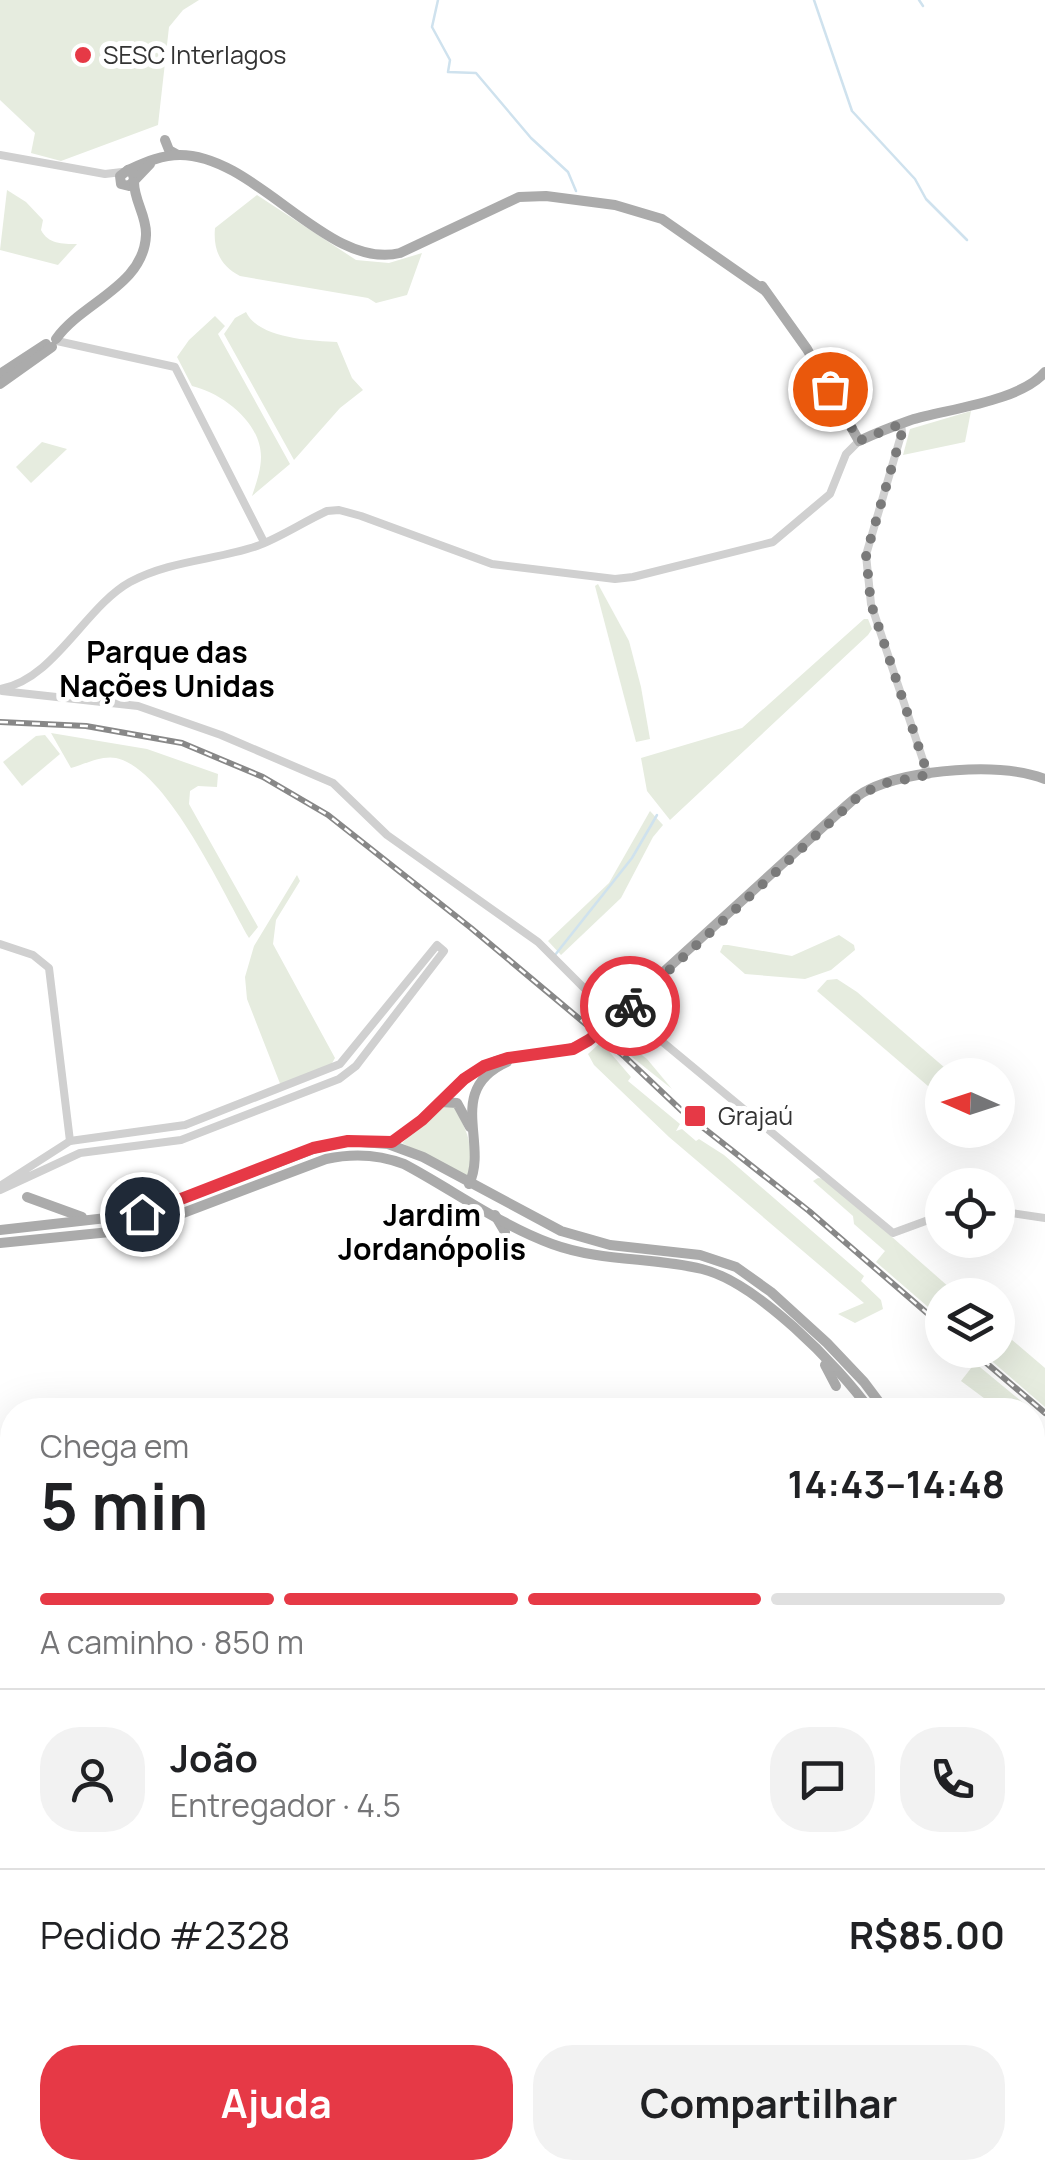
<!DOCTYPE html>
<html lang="pt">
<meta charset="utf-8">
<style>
body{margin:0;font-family:Manrope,sans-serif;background:#f2f2f2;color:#202124;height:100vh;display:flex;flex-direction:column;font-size:38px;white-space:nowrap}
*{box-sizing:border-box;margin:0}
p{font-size:32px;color:#757577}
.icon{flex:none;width:55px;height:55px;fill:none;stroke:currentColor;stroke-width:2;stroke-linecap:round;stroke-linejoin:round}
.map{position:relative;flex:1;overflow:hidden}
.side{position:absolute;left:0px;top:1398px;width:1045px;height:782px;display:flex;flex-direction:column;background:#fff;border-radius:40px 40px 0 0;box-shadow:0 10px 40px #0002}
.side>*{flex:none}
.needle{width:65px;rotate:273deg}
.fabs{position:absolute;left:925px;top:1058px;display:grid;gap:20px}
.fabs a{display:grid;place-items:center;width:90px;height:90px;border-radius:50%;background:#fff;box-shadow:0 10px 40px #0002;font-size:50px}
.pin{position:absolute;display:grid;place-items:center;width:85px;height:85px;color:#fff;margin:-42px;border:5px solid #fff;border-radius:50%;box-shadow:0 2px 10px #0007}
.courier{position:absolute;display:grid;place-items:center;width:100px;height:100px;margin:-50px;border:8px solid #e63946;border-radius:50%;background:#fff;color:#222;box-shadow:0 2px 12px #0007}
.overview em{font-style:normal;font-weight:700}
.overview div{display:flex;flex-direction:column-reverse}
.overview{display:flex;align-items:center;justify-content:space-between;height:170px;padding:0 40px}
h1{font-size:65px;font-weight:700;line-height:75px}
.bar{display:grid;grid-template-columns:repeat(4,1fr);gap:15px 10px;align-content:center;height:120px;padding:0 40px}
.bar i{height:12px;border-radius:8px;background:#e0e0e0}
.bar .current{background:#e63946}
.bar p{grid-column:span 4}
.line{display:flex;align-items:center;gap:25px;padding:0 40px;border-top:2px solid #e0e0e0}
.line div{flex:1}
.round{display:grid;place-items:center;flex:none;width:105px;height:105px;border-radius:40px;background:#f2f2f2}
.cta{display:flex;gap:20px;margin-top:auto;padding:20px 40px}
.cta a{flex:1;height:115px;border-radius:40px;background:#e63946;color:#fff;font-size:40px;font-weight:700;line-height:115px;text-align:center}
.cta a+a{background:#f2f2f2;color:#202124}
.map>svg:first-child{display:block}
.green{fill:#e6ecdf}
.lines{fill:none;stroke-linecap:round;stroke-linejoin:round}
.stream{stroke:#cfe2ee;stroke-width:2.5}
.minor{stroke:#d0d0d0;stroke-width:8}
.major{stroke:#ababab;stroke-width:10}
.rail-casing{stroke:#888;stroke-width:6}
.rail{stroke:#fff;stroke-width:2.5;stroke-dasharray:8;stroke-linecap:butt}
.done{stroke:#7a7a7a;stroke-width:10;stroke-dasharray:0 18}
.route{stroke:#e63946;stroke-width:12}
.poi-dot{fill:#e63946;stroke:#fff;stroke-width:4}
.labels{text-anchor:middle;stroke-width:10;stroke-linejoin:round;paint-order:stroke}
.poi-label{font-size:25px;fill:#333;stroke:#fff;text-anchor:start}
.quarter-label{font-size:30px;font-weight:bold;fill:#000;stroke:#fff}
</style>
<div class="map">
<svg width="1045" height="2178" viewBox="0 0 1045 2178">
<rect width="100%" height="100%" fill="#fff"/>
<!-- green -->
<g class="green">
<path d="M0,0H199L183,10L169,27L158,125L61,161L31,153L35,133L0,100Z"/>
<path d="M7,190L26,202L43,220L41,230C48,244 62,244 77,244L58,265L0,250Z"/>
<path d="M257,195L356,260L389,263L422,253L407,295L376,303L368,298L240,276C220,266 213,249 215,228Z"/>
<path d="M246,312C258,338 310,341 337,342L352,378L363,390L340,408L294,460L224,334L235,318Z"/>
<path d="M215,316L225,326L218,334L290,464L252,496C256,484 261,470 261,457C261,422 222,393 192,386L177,357L189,340Z"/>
<path d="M971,411L965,442L903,455L910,429Z"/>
<path d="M42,442L67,449L31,483L16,467Z"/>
<path d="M598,584L629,641L641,687L650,739L636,742L595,586Z"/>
<path d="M864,619H868L872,629L868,635L670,820L647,791L641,758L742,728Z"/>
<path d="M51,733L147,749L218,774L217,787L198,786L190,791L189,804L258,927L249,938C223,893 167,769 116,758C102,755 85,764 71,768Z"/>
<path d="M45,735L60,754L22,786L3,762L36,736Z"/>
<path d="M650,811L663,825L653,837L621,898L561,955L548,941L609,883Z"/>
<path d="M297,875L300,881L276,920L273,944L335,1058L331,1065L281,1086L247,999L245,977L254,946Z"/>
<path d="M839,935L854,945L855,950L831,970L805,979L745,974L720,952L723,945H728L792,956Z"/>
<path d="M837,979L857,992L952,1074L942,1075V1084L935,1092L817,991L827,980Z"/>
<path d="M612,1032L647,1059L672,1089L607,1037Z"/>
<path d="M601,1042L631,1077L628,1081L680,1124L676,1131L682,1129L696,1141L699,1139L724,1155L864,1276L861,1281L881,1300L883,1309L855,1323L838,1314L864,1303L669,1137L594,1065L588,1054Z"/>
<path d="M446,1103H452C467,1130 476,1148 467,1178L402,1143Z"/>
<path d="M818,1178L826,1179L958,1295H942V1319L876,1262L885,1251L854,1224L853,1216L813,1181Z"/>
<path d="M998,1328L1045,1368V1407L979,1350H998Z"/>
<path d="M975,1363L1032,1410H1000L961,1381Z"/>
<path d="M176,2168H264L254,2178H180Z"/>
</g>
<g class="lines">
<!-- stream -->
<g class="stream">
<path d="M438,0L432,27L450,60L448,72L476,73L531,138L568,172L576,191"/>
<path d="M814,0L852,111L915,179L926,199L967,240"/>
<path d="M919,0L923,6"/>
<path d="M555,955L632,858L657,815"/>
<path d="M0,1719L12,1721"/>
</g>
<!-- minor -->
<g class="minor">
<path d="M0,155L105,174L122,172"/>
<path d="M57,341L175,367L264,542"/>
<path d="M901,424L902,432L866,555L871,604L928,775"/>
<path d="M0,689C54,680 85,607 130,582C171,560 217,560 257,546C281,537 303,522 327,511L339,510L361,516L492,564L615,579L633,577L773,542L830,494L846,454L859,441"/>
<path d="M2,691L138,706L221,735L333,783L387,835L538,942L615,1019"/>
<path d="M0,944L33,955L49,968L70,1141"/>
<path d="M624,1010L893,1233L942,1215"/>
<path d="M0,1186L70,1141L185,1125L340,1064L437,945L444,951L356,1066L339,1079L181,1140L80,1153L0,1190"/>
<path d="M998,1211L1045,1218"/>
<path d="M1032,1777L1045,1775"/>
<path d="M1032,1980L1045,2001"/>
</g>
<!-- major -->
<g class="major">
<path d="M165,140L169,150L178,155"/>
<path d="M128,170C144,163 161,155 180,155C256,155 328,271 400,253L519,197L546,196L615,205L662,219L764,290"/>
<path d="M134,180L133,174L128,170L120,176L121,184L129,186L150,164"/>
<path d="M762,286L807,349L859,441C876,433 894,426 911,420C948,409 1021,401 1045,372"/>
<path d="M56,339C82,302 144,286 146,235C147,216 134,201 134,182"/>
<path d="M0,374L46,344"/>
<path d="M0,384L52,347"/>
<path d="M441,1102L457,1103L470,1127"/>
<path d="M389,1143C426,1125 448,1085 485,1066C516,1049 557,1061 589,1040L837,814C847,806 856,795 868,790C910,769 1001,762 1045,779"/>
<path d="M469,1184C489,1143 445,1090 507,1062"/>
<path d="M27,1197L82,1217"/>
<path d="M495,1215L505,1232"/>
<path d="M0,1230L142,1214L313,1149L348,1141L388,1144L423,1157L561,1231L610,1245L700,1255L736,1267L771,1292L827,1343L864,1382L885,1410"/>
<path d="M0,1243L110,1232L154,1224L326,1159C353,1153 378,1154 404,1164C453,1190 500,1225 552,1244C601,1262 652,1257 702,1269C756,1282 838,1365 870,1410"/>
<path d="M825,1365L836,1386"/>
<path d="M1032,1720L1045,1730"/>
<path d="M1032,1734L1045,1743"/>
<path d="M1032,2084L1045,2068"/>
<path d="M875,2178L883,2168"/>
</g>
<defs>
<g id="rail">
<path d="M0,722L86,726L182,743L263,777L328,815L471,928L625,1057L682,1111L809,1211L942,1326"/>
<path d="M971,1350L1045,1413"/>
</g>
</defs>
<!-- rail casing -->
<use href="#rail" class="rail-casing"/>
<!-- rail -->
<use href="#rail" class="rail"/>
</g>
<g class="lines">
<!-- done -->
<path class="done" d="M630,1006L861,794L886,783L928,775L871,604L866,555L903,429L901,424L859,441L830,389"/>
<!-- route -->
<path class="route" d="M142,1214L313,1148L348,1141L392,1142L422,1120L464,1079L484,1066L508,1058L573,1049L589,1040L630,1006"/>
</g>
<!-- markers -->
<g class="poi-dot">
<circle cx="83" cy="55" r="10"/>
<rect x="683" y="1104" width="24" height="24" rx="5"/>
</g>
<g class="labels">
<!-- poi labels -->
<g class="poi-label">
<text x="103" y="64">SESC Interlagos</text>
<text x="718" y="1125">Grajaú</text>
</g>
<!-- quarter labels -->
<g class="quarter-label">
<text x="167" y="663">Parque das<tspan x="167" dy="34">Nações Unidas</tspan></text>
<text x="432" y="1226">Jardim<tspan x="432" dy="34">Jordanópolis</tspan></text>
</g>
</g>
</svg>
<div class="fabs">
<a><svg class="needle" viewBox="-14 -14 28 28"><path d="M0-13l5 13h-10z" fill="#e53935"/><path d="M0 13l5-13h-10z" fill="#757577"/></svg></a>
<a><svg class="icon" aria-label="locate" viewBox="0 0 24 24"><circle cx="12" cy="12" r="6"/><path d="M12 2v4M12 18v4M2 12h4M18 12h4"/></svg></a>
<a><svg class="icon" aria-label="layers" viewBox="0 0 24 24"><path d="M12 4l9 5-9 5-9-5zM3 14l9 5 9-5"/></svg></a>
</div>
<div class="pin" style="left:830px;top:389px;background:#ea580c"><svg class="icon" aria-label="bag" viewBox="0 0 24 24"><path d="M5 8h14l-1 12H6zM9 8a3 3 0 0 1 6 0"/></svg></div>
<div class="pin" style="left:142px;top:1214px;background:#1f2937"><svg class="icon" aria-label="home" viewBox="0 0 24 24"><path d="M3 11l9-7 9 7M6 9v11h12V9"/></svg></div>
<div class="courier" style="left:630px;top:1006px"><svg class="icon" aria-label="bike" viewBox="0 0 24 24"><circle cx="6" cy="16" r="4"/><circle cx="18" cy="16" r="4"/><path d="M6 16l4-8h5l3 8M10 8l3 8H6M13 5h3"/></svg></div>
<section class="side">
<div class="overview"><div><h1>5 min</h1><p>Chega em</p></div><em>14:43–14:48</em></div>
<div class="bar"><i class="current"></i><i class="current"></i><i class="current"></i><i></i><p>A caminho · 850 m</p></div>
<div class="line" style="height:180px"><a class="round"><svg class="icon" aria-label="person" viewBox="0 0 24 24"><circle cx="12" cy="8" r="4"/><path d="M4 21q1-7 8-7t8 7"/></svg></a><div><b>João</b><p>Entregador · 4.5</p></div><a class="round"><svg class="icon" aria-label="chat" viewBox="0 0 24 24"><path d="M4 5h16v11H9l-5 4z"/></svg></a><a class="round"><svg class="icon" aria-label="phone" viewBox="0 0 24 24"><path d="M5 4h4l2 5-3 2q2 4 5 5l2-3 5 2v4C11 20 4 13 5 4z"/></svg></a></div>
<div class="line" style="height:130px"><div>Pedido #2328</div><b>R$85.00</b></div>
<div class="cta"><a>Ajuda</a><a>Compartilhar</a></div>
</section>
</div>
